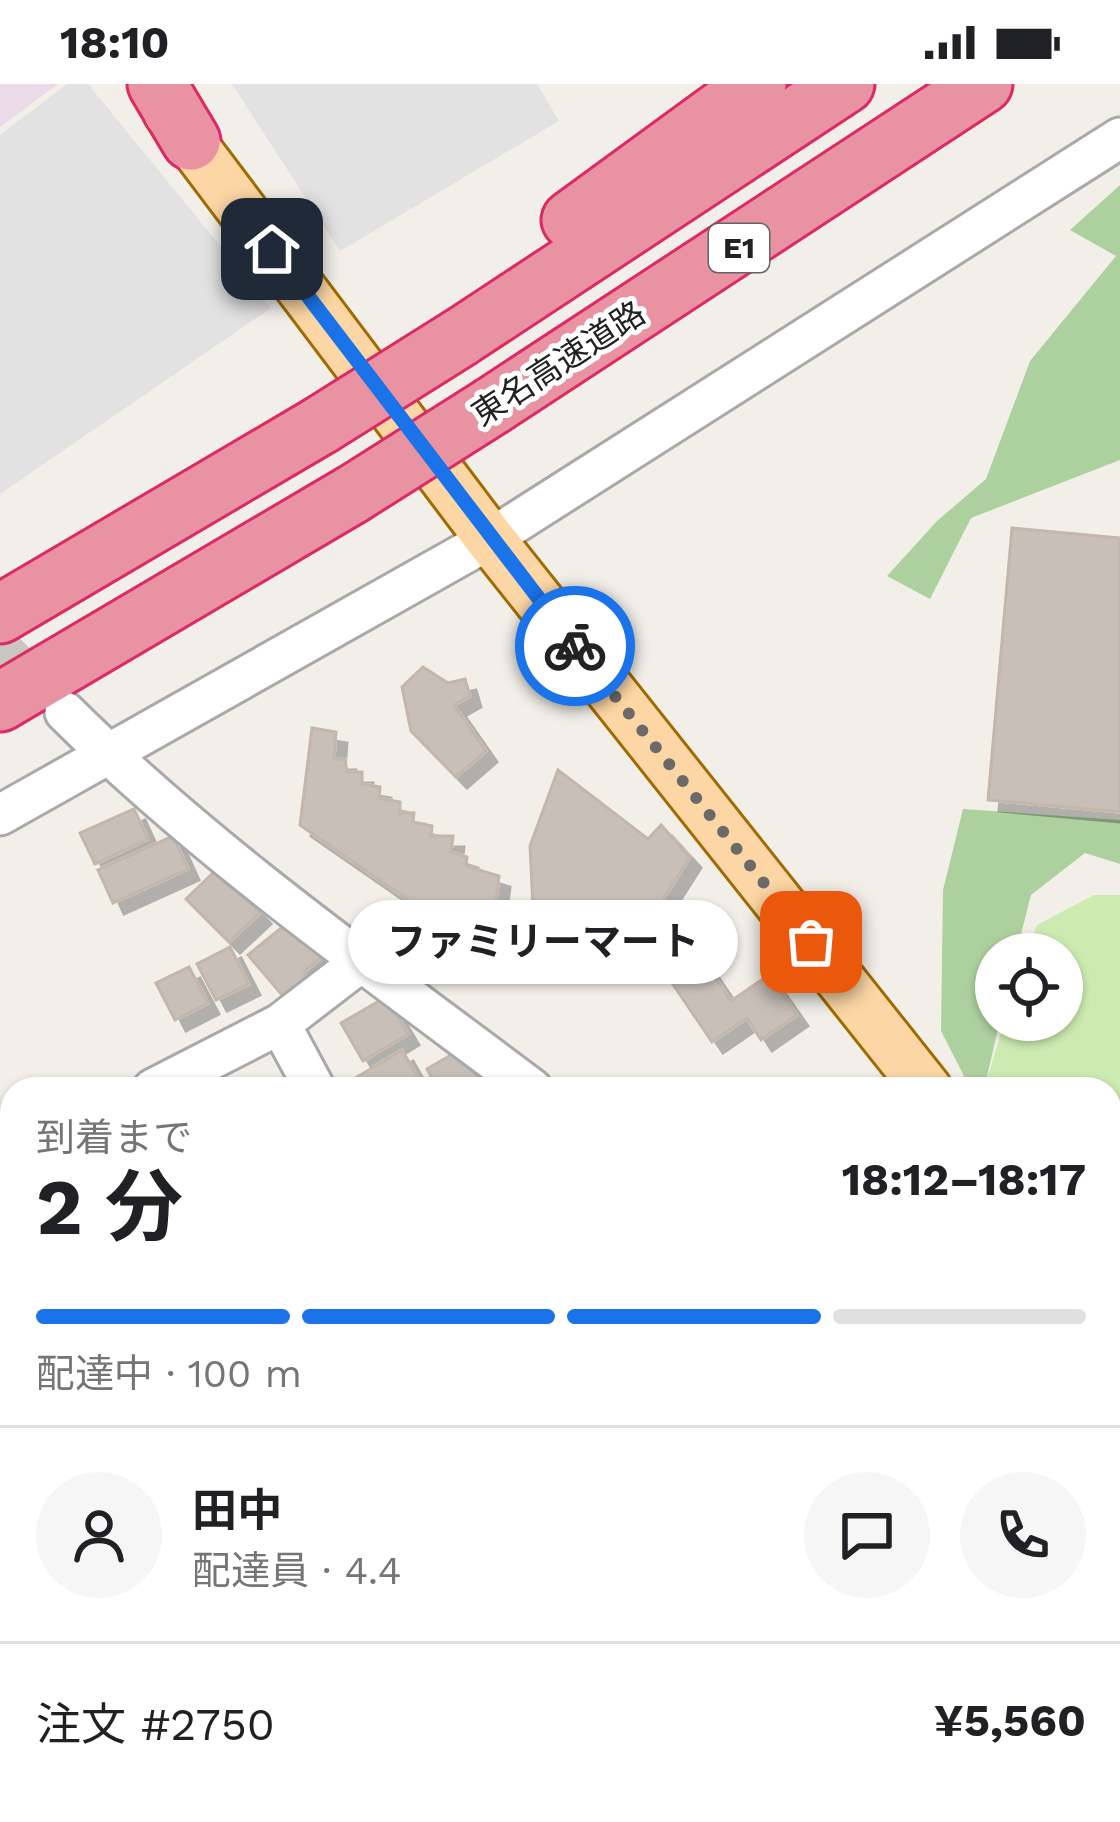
<!DOCTYPE html>
<html lang="ja">
<meta charset="utf-8">
<style>
body{margin:0;font-family:"Work Sans","Noto Sans JP",sans-serif;background:#f6f6f6;color:#202124;height:100vh;display:flex;flex-direction:column;font-size:45px;white-space:nowrap}
*{box-sizing:border-box;margin:0}
p{font-size:39px;color:#757577}
.icon{flex:none;width:66px;height:66px;fill:none;stroke:currentColor;stroke-width:2;stroke-linecap:round;stroke-linejoin:round}
.map{position:relative;flex:1;overflow:hidden}
.panel{position:absolute;left:0px;top:993px;width:1122px;height:747px;display:flex;flex-direction:column;background:#fff;border-radius:36px 36px 0 0;box-shadow:0 3px 9px #0004}
.panel>*{flex:none}
.controls{position:absolute;left:975px;top:849px;display:grid;gap:24px}
.controls a{display:grid;place-items:center;width:108px;height:108px;border-radius:50%;background:#fff;box-shadow:0 3px 9px #0004;font-size:60px}
.pin{position:absolute;display:grid;place-items:center;width:102px;height:102px;color:#fff;margin:-51px;border-radius:24px;box-shadow:0 6px 18px #0006}
.courier{position:absolute;display:grid;place-items:center;width:120px;height:120px;margin:-60px;border:9px solid #1a73e8;border-radius:50%;background:#fff;color:#222;box-shadow:0 3px 15px #0007}
.bubble{position:absolute;height:84px;border-radius:42px;background:#fff;box-shadow:0 3px 9px #0004;font-size:39px;font-weight:700;line-height:84px;text-align:center}
.overview em{font-style:normal;font-weight:700}
.overview div{display:flex;flex-direction:column-reverse}
.overview{display:flex;align-items:center;justify-content:space-between;height:204px;padding:0 36px}
h1{font-size:78px;font-weight:700;line-height:90px}
.bar{display:grid;grid-template-columns:repeat(4,1fr);gap:18px 12px;align-content:center;height:144px;padding:0 36px}
.bar i{height:15px;border-radius:9px;background:#e0e0e0}
.bar .selected{background:#1a73e8}
.bar p{grid-column:span 4}
.line{display:flex;align-items:center;gap:30px;padding:0 36px;border-top:3px solid #e0e0e0}
.line div{flex:1}
.round{display:grid;place-items:center;flex:none;width:126px;height:126px;border-radius:63px;background:#f6f6f6}
.status{display:flex;justify-content:space-between;align-items:center;height:84px;padding:0 60px;background:#fff;direction:ltr}
.status svg{height:33px;fill:currentColor}
.map>svg:first-child{display:block}
.industrial{fill:#ebdbe8}
.grass{fill:#cdebb0}
.forest{fill:#add19e}
.park{fill:#c8facc}
.parking{fill:#e2e2e2}
.building{fill:#c7bfb8;stroke:#c4b6ab;stroke-width:3;filter:url(#shadow)}
.lines{fill:none;stroke-linecap:round;stroke-linejoin:round}
.minor-tunnel{stroke:#c8c6c1;stroke-width:39;stroke-dasharray:39 20;stroke-linecap:butt}
.minor-casing{stroke:#a9a9a9;stroke-width:45}
.major-casing{stroke:#a06b00;stroke-width:54}
.highway-casing{stroke:#dc2a67;stroke-width:63}
.minor{stroke:#fff;stroke-width:39}
.major{stroke:#fcd6a4;stroke-width:48}
.highway{stroke:#e892a2;stroke-width:57}
.highway-bridge-casing{stroke:#dc2a67;stroke-width:63;stroke-linecap:butt}
.highway-bridge{stroke:#e892a2;stroke-width:57}
.done{stroke:#6b6a68;stroke-width:12;stroke-dasharray:0 21.6}
.route{stroke:#1a73e8;stroke-width:15}
.labels{text-anchor:middle;stroke-width:10;stroke-linejoin:round;paint-order:stroke}
.shield{fill:#fff;stroke:#646464;stroke-width:3}
.shield-label{font-size:30px;font-weight:bold;fill:#222}
.street-label{font-size:33px;fill:#222;stroke:#fff}
</style>
<div class="status"><b>18:10</b><svg viewBox="0 0 49 12"><path d="M0 12V9h3v3zM5 12V6h3v6zM10 12V3h3v9zM15 12V0h3v12zM26 1h20v11H26zM47 4h2v5h-2z"/></svg></div>
<div class="map">
<svg width="1120" height="1738" viewBox="0 0 1120 1738">
<defs>
<filter id="shadow"><feDropShadow dx="11" dy="11" stdDeviation="0" flood-color="#0004"/></filter>
</defs>
<rect width="100%" height="100%" fill="#f2efe9"/>
<!-- industrial -->
<path class="industrial" d="M0,0H58L0,43Z"/>
<!-- grass -->
<path class="grass" d="M1094,811H1120V1207L1110,1193V1005H984L1005,936H1062V870H1027L1037,841Z"/>
<!-- forest -->
<g class="forest">
<path d="M1120,101V376L971,434L930,515L887,492L937,437L986,395L1030,277L1116,172L1070,146Z"/>
<path d="M963,725L1120,736V780L1085,769L1031,811L1016,870H996V936H1000L986,997L966,996L941,947L943,806Z"/>
</g>
<!-- park -->
<path class="park" d="M0,1433L12,1456V1654L0,1660Z"/>
<!-- parking -->
<g class="parking">
<path d="M67,0H88L271,224L0,410V51Z"/>
<path d="M232,0H537L559,37L340,167Z"/>
</g>
<!-- building -->
<g class="building">
<path d="M1012,444L1120,454V728L988,716Z"/>
<path d="M423,583L448,599L465,595L470,612L454,621L486,667L456,693L411,647L402,603Z"/>
<path d="M312,644L336,648L334,675H345L347,688H362V700L380,703L379,714L400,718V729H414L413,738L432,742L431,752H453L451,768L467,773L466,782L499,792L489,872L300,741Z"/>
<path d="M558,686L648,755L661,741L690,773L623,878L533,823L530,762Z"/>
<path d="M134,725L148,755L95,780L80,749Z"/>
<path d="M173,752L188,785L113,819L98,786Z"/>
<path d="M217,785L260,829L229,858L186,815Z"/>
<path d="M292,835L323,872L304,888L307,902L288,918L248,871Z"/>
<path d="M230,863L249,900L216,916L197,880Z"/>
<path d="M702,874L731,917L769,891L797,931L761,956L747,934L712,958L670,896Z"/>
<path d="M189,883L208,919L175,936L156,899Z"/>
<path d="M386,913L408,950L363,977L341,939Z"/>
<path d="M461,965L484,1005H438L427,985Z"/>
<path d="M402,966L424,1004L364,1005L357,993Z"/>
<path d="M12,1135V1190L0,1196V1141Z"/>
<path d="M1118,1547L1120,1597L1110,1602V1551Z"/>
<path d="M11,1671L12,1728H60L42,1738H31L27,1730L7,1731L0,1721V1676Z"/>
<path d="M295,1728H358L364,1738H282Z"/>
</g>
<g class="lines">
<!-- minor-tunnel -->
<path class="minor-tunnel" d="M0,562L49,612"/>
<defs>
<g id="minor">
<path d="M65,628C206,768 374,886 532,1005"/>
<path d="M0,731L490,455L1120,54"/>
<path d="M280,940L315,1005"/>
<path d="M153,1005L280,940L362,877"/>
<path d="M0,1083L12,1077"/>
<path d="M0,1393L12,1416"/>
<path d="M1110,1453L1120,1460"/>
<path d="M687,1728L692,1738"/>
<path d="M188,1738L208,1728"/>
<path d="M627,1738L646,1728"/>
</g>
<g id="major">
<path d="M168,28L490,455L927,1005"/>
<path d="M1110,1236L1120,1248"/>
</g>
<g id="highway">
<path d="M157,0L191,57"/>
<path d="M571,136L757,0"/>
<path d="M461,253L845,0"/>
<path d="M492,322L983,0"/>
<path d="M0,530L321,341"/>
<path d="M0,618L353,410"/>
</g>
</defs>
<!-- minor casing -->
<use href="#minor" class="minor-casing"/>
<!-- major casing -->
<use href="#major" class="major-casing"/>
<!-- highway casing -->
<use href="#highway" class="highway-casing"/>
<!-- minor -->
<use href="#minor" class="minor"/>
<!-- major -->
<use href="#major" class="major"/>
<!-- highway -->
<use href="#highway" class="highway"/>
<defs>
<g id="highway-bridge">
<path d="M321,341L461,253"/>
<path d="M353,410L492,322"/>
</g>
</defs>
<!-- highway-bridge casing -->
<use href="#highway-bridge" class="highway-bridge-casing"/>
<!-- highway-bridge -->
<use href="#highway-bridge" class="highway-bridge"/>
</g>
<g class="lines">
<!-- done -->
<path class="done" d="M575,562L811,858"/>
<!-- route -->
<path class="route" d="M272,165L575,562"/>
</g>
<g class="labels">
<!-- shield labels -->
<rect class="shield" x="709" y="140" width="60" height="48" rx="9"/>
<g class="shield-label">
<text x="739" y="174">E1</text>
</g>
<!-- street labels -->
<g class="street-label">
<text transform="translate(558 279) rotate(-33)" y="12">東名高速道路</text>
</g>
</g>
</svg>
<div class="controls">
<a><svg class="icon" aria-label="locate" viewBox="0 0 24 24"><circle cx="12" cy="12" r="6"/><path d="M12 2v4M12 18v4M2 12h4M18 12h4"/></svg></a>
</div>
<div class="pin" style="left:811px;top:858px;background:#ea580c"><svg class="icon" aria-label="bag" viewBox="0 0 24 24"><path d="M5 8h14l-1 12H6zM9 8a3 3 0 0 1 6 0"/></svg></div>
<div class="pin" style="left:272px;top:165px;background:#1f2937"><svg class="icon" aria-label="home" viewBox="0 0 24 24"><path d="M3 11l9-7 9 7M6 9v11h12V9"/></svg></div>
<div class="courier" style="left:575px;top:562px"><svg class="icon" aria-label="bike" viewBox="0 0 24 24"><circle cx="6" cy="16" r="4"/><circle cx="18" cy="16" r="4"/><path d="M6 16l4-8h5l3 8M10 8l3 8H6M13 5h3"/></svg></div>
<div class="bubble" style="left:348px;top:816px;width:390px">ファミリーマート</div>
<section class="panel">
<div class="overview"><div><h1>2 分</h1><p>到着まで</p></div><em>18:12–18:17</em></div>
<div class="bar"><i class="selected"></i><i class="selected"></i><i class="selected"></i><i></i><p>配達中 · 100 m</p></div>
<div class="line" style="height:216px"><a class="round"><svg class="icon" aria-label="person" viewBox="0 0 24 24"><circle cx="12" cy="8" r="4"/><path d="M4 21q1-7 8-7t8 7"/></svg></a><div><b>田中</b><p>配達員 · 4.4</p></div><a class="round"><svg class="icon" aria-label="chat" viewBox="0 0 24 24"><path d="M4 5h16v11H9l-5 4z"/></svg></a><a class="round"><svg class="icon" aria-label="phone" viewBox="0 0 24 24"><path d="M5 4h4l2 5-3 2q2 4 5 5l2-3 5 2v4C11 20 4 13 5 4z"/></svg></a></div>
<div class="line" style="height:156px"><div>注文 #2750</div><b>¥5,560</b></div>
</section>
</div>
